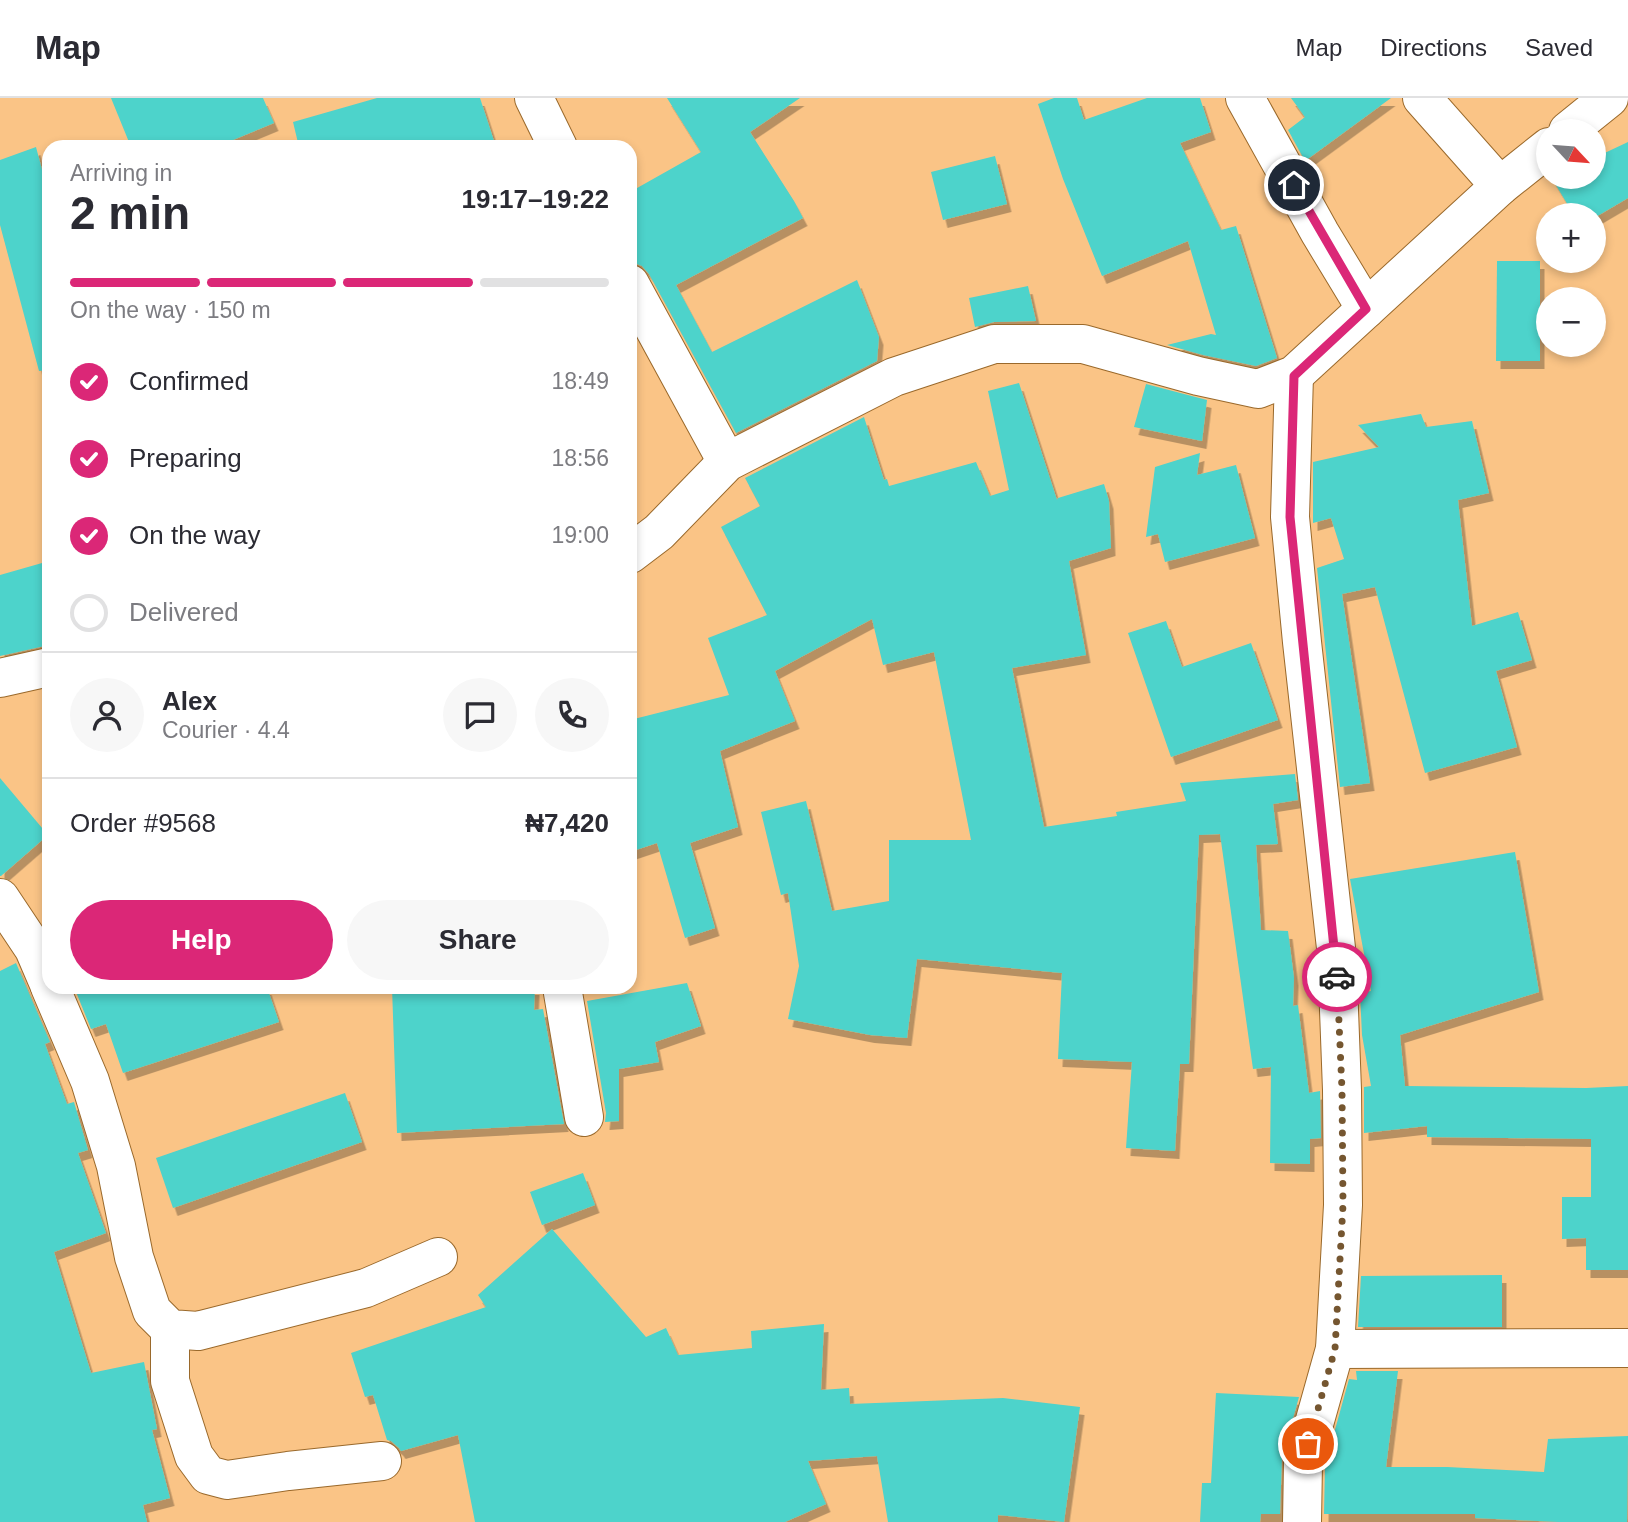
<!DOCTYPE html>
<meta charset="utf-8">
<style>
body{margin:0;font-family:Arial,sans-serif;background:#f7f7f7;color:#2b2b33;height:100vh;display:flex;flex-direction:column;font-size:26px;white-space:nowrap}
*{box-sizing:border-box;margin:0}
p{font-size:23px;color:#7c7c81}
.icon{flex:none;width:38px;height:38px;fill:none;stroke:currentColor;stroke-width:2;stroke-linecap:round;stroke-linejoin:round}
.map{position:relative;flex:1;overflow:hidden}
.details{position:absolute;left:42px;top:42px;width:595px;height:854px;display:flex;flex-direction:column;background:#fff;border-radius:21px;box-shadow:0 4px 10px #0003}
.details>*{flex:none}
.needle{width:46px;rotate:116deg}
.buttons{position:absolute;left:1536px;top:21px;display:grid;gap:14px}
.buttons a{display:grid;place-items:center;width:70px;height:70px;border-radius:50%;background:#fff;box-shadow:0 4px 10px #0003;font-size:35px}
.pin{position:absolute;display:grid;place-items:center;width:60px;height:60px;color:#fff;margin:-30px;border:4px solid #fff;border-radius:50%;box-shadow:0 2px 7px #0007}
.courier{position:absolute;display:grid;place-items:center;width:70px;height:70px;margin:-35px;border:5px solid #db2777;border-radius:50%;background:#fff;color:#222;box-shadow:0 2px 9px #0007}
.overview em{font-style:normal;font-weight:800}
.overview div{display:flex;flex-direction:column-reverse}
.overview{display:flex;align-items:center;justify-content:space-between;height:119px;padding:0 28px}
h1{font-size:46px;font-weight:800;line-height:52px}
.bar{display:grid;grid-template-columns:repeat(4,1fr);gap:10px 7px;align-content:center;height:84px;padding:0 28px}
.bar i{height:9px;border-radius:5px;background:#e1e1e2}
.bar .selected{background:#db2777}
.bar p{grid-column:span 4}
.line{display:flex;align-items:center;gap:18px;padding:0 28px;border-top:2px solid #e1e1e2}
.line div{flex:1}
.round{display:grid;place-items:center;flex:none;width:74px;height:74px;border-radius:37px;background:#f7f7f7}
ol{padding:0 28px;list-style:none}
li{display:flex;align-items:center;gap:21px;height:77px}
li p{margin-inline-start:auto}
li .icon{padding:7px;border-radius:50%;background:#db2777;color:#fff;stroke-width:4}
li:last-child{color:#7c7c81}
li i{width:38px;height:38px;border:4px solid #e1e1e2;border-radius:50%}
.cta{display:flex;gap:14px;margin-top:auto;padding:14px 28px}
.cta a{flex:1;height:80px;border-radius:42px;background:#db2777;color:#fff;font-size:28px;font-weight:800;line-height:80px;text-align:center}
.cta a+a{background:#f7f7f7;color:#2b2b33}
header{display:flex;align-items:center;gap:42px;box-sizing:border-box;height:98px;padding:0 35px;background:#fff;border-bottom:2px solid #e1e1e2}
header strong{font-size:33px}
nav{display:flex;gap:38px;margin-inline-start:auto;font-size:24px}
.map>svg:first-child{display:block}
.building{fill:#4dd3cb;filter:url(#shadow)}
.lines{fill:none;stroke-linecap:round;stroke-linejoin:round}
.street-casing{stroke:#9a692b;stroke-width:40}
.street{stroke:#fff;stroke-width:38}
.done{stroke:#755630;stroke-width:7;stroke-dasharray:0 12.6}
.route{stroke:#db2777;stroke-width:9}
</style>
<header>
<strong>Map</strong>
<nav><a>Map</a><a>Directions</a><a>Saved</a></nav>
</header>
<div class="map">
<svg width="1628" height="1424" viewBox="0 0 1628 1424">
<defs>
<filter id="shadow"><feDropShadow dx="4.5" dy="8" stdDeviation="0" flood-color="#0004"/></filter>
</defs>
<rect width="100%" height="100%" fill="#fac486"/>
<!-- building -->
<g class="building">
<path d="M111,0H263L274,25L216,49H131Z"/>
<path d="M377,0H480L496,49H299L293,24Z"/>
<path d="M667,0H800L750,34L794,103L803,120L676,187L712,254L857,182L879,239L877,263L736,335L649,176L642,168L632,164L630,160V94L701,54Z"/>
<path d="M1054,0H1077L1084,22L1147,0H1200L1211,34L1180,45L1221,132L1236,128L1277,260L1256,268L1203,257L1167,247L1211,236L1216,237L1188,143L1102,178L1063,81L1038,6Z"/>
<path d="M1291,0H1391L1305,63L1288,32L1305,19Z"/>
<path d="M1628,44V100L1594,120V117H1574L1551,79H1594V60Z"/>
<path d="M36,49L49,98V272L39,273L0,127V62Z"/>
<path d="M995,58L1007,106L943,122L931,74Z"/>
<path d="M1497,163H1540V263H1496Z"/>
<path d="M1028,188L1036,223L994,224L975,229L969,200Z"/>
<path d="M1019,285L1057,402L1058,400L1104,386L1109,403L1111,450L1069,463L1086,557L1012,570L1044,729L1117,718L1116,714L1186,703L1180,685L1295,676L1298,702L1273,706L1278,746L1256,747L1261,832L1288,833L1294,880L1293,908L1298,907L1309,995L1320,993L1321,1040L1310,1041V1066L1270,1065L1271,969L1253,971L1220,736L1199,737L1189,966H1180L1175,1053L1126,1050L1132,964L1058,961L1062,875L917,861L907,940L870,937L788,921L799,868L788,795L781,797L761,714L806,703L832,813L889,803V742H971L934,554L883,567L872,521L775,573L795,623L720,653L738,729L690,745L715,830L685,840L657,745L630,754V622L729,597L708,540L767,517L721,429L760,408L745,380L864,319L884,382L887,381L889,388L976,364L990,398L1009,392L988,293Z"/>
<path d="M1146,286L1207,302L1202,343L1134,329Z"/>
<path d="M1421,316L1426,329L1472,323L1489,395L1458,402L1472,528L1518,514L1532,562L1496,573L1517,649L1425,675L1375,489L1342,496L1370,685L1340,689L1317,470L1344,461L1331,420L1313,425V364L1379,349L1358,327Z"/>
<path d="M1200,355L1197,377L1236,367L1255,440L1165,464L1158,436L1146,439L1155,369Z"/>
<path d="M49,463V547L0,558V477Z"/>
<path d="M1166,523L1182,569L1251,545L1278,622L1171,659L1128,535Z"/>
<path d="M0,680L48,737L1,778H0Z"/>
<path d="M1515,754L1539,894L1400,937L1405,988L1586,990L1628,988V1172H1586V1140L1562,1141V1099H1591V1041L1427,1039V1028L1364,1035V989L1371,988L1362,937L1360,895L1371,893L1350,781Z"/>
<path d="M16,865L50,944L45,946L67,1006L74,1004L88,1052L78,1055L106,1135L54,1154L91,1275L144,1264L157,1331L152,1332L170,1400L143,1407L147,1424H0V873Z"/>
<path d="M687,885L701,928L655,944L659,964L619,971V1023L605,1024L606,1015L587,903Z"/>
<path d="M74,889H267L279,924L123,975L106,926L91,931Z"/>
<path d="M392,889H535L534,912L543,911L564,1026L397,1035Z"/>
<path d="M345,995L362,1044L173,1110L156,1060Z"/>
<path d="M583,1075L595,1107L542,1127L530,1094Z"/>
<path d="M552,1131L646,1239L666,1230L678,1257L752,1250L751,1233L824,1226L821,1292L849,1290L850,1306L1003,1300L1080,1309L1064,1424L998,1417V1424H888L877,1358L808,1363L826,1406L785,1424H475L458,1337L401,1353L399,1350L391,1343L387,1342L373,1297L365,1299L351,1255L486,1209L478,1197Z"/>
<path d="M1502,1177V1229H1358L1361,1178Z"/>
<path d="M1356,1273H1398L1386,1369H1447L1544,1374L1548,1341L1628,1338L1627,1424H1559L1475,1420V1416H1324L1325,1368L1349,1281L1357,1282Z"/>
<path d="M1216,1295L1299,1299L1282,1359L1280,1416H1261L1260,1424H1200L1202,1385H1211Z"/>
</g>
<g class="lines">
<defs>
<g id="street">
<path d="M534,0L558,49"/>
<path d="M1245,0L1320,135L1366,211"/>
<path d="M1422,0L1500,88"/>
<path d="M1568,33L1609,0"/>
<path d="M630,186L727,364"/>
<path d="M1294,277L1290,419L1302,544L1337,859L1342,992L1343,1107L1335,1251L1303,1365L1302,1424"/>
<path d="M630,456L659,434L727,364L894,279L994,246H1083L1198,278L1258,291L1294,277L1500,88L1549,49"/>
<path d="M0,580L49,569"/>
<path d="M0,800L34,851L49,886"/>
<path d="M50,889L90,983L116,1068L134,1159L152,1213L170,1231L198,1233L366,1190L438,1159"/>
<path d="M562,889L584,1019"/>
<path d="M170,1231V1283L194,1358L208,1377L227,1382L288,1373L382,1363"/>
<path d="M1335,1251L1628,1250"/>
</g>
</defs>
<!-- street casing -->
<use href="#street" class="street-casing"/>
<!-- street -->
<use href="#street" class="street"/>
</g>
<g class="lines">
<!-- done -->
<path class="done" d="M1308,1346L1335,1251L1343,1107L1342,992L1337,879"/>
<!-- route -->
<path class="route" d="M1294,87L1366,211L1294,278L1290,419L1337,879"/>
</g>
</svg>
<div class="buttons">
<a><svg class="needle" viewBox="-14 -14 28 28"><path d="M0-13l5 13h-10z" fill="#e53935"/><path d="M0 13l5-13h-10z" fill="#7c7c81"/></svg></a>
<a>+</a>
<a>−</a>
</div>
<div class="pin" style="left:1308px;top:1346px;background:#ea580c"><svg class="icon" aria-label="bag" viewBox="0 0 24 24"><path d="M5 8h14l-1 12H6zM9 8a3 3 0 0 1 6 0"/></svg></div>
<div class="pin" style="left:1294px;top:87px;background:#1f2937"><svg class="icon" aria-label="home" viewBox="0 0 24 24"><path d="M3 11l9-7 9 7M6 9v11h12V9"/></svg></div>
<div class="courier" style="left:1337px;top:879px"><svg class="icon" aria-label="car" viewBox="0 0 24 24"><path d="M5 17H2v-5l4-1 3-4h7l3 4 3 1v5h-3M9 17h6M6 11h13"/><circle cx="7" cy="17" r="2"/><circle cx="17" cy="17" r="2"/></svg></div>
<section class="details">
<div class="overview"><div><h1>2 min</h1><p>Arriving in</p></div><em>19:17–19:22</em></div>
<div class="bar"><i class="selected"></i><i class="selected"></i><i class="selected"></i><i></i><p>On the way · 150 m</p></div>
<ol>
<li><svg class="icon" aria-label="check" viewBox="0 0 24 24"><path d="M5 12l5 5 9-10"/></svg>Confirmed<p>18:49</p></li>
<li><svg class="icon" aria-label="check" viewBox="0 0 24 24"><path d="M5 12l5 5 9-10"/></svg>Preparing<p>18:56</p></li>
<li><svg class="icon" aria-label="check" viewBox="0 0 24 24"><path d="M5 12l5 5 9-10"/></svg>On the way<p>19:00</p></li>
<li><i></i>Delivered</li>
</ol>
<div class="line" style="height:126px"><a class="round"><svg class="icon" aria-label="person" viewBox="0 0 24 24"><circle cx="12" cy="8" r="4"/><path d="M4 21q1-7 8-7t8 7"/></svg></a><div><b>Alex</b><p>Courier · 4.4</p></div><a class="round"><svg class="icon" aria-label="chat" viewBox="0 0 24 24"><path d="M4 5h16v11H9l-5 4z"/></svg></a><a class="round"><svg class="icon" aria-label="phone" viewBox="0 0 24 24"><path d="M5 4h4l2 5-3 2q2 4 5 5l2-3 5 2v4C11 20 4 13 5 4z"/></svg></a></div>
<div class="line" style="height:91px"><div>Order #9568</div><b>₦7,420</b></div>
<div class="cta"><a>Help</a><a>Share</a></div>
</section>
</div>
